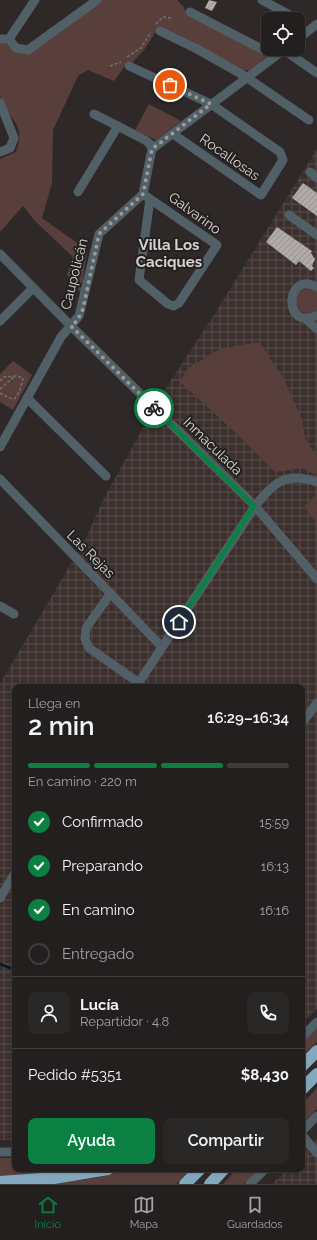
<!DOCTYPE html>
<html lang="es">
<meta charset="utf-8">
<style>
body{margin:0;font-family:Raleway,sans-serif;background:#2a2727;color:#f1f3f6;height:100vh;display:flex;flex-direction:column;font-size:15px;white-space:nowrap}
*{box-sizing:border-box;margin:0}
p{font-size:13px;color:#a2a2a4}
.icon{flex:none;width:22px;height:22px;fill:none;stroke:currentColor;stroke-width:2;stroke-linecap:round;stroke-linejoin:round}
.map{position:relative;flex:1;overflow:hidden}
.drawer{position:absolute;left:12px;top:684px;width:293px;height:488px;display:flex;flex-direction:column;background:#221f1e;border-radius:8px;box-shadow:0 1px 3px #0004,0 0 0 1px #3f3d3c}
.drawer>*{flex:none}
.controls{position:absolute;left:261px;top:12px;display:grid;gap:8px}
.controls a{display:grid;place-items:center;width:44px;height:44px;border-radius:8px;background:#221f1e;box-shadow:0 1px 3px #0004,0 0 0 1px #3f3d3c;font-size:20px}
.pin{position:absolute;display:grid;place-items:center;width:34px;height:34px;color:#fff;margin:-17px;border:2px solid #fff;border-radius:50%;box-shadow:0 1px 4px #0007}
.courier{position:absolute;display:grid;place-items:center;width:40px;height:40px;margin:-20px;border:3px solid #0b8043;border-radius:50%;background:#fff;color:#222;box-shadow:0 1px 5px #0007}
.head em{font-style:normal;font-weight:600}
.head div{display:flex;flex-direction:column-reverse}
.head{display:flex;align-items:center;justify-content:space-between;height:68px;padding:0 16px}
h1{font-size:26px;font-weight:600;line-height:30px}
.bar{display:grid;grid-template-columns:repeat(4,1fr);gap:6px 4px;align-content:center;height:48px;padding:0 16px}
.bar i{height:5px;border-radius:3px;background:#3f3d3c}
.bar .current{background:#0b8043}
.bar p{grid-column:span 4}
.line{display:flex;align-items:center;gap:10px;padding:0 16px;border-top:1px solid #3f3d3c}
.line div{flex:1}
.round{display:grid;place-items:center;flex:none;width:42px;height:42px;border-radius:8px;background:#2a2727}
ol{padding:0 16px;list-style:none}
li{display:flex;align-items:center;gap:12px;height:44px}
li p{margin-inline-start:auto}
li .icon{padding:4px;border-radius:50%;background:#0b8043;color:#fff;stroke-width:4}
li:last-child{color:#a2a2a4}
li i{width:22px;height:22px;border:2px solid #3f3d3c;border-radius:50%}
.primary-button{display:flex;gap:8px;margin-top:auto;padding:8px 16px}
.primary-button a{flex:1;height:46px;border-radius:8px;background:#0b8043;color:#fff;font-size:16px;font-weight:600;line-height:46px;text-align:center}
.primary-button a+a{background:#2a2727;color:#f1f3f6}
.tab-bar{display:flex;justify-content:space-around;align-items:center;height:56px;border-top:1px solid #3f3d3c;background:#221f1e;font-size:11px;color:#a2a2a4}
.tab-bar a{display:grid;justify-items:center;gap:2px}
.tab-bar .current{color:#0b8043}
.map>svg:first-child{display:block}
.industrial{fill:url(#industrial-grid)}
.green{fill:#593f3b}
.lines{fill:none;stroke-linecap:round;stroke-linejoin:round}
.stream{stroke:#021b27;stroke-width:2.5}
.building{fill:url(#building-hatch)}
.path{stroke:#767272;stroke-width:1.5;stroke-dasharray:3 2;stroke-linecap:butt}
.minor{stroke:#515f67;stroke-width:9}
.highway{stroke:#83a7bc;stroke-width:12}
.done{stroke:#9c9998;stroke-width:4;stroke-dasharray:0 7.2}
.route{stroke:#0b8043;stroke-width:5}
.labels{text-anchor:middle;stroke-width:4;stroke-linejoin:round;paint-order:stroke}
.street-label{font-size:14px;fill:#d8d5d5;stroke:#24201f}
.neighbourhood-label{font-size:15px;font-weight:bold;fill:#d7d1d0;stroke:#24201f}
</style>
<div class="map">
<svg width="317" height="1184" viewBox="0 0 317 1184">
<defs>
<pattern id="industrial-grid" width="8" height="8" patternUnits="userSpaceOnUse"><rect width="8" height="8" fill="#3c302e"/><path d="M0 4h8M4 0v8" fill="none" stroke="#574d4b"/></pattern>
<pattern id="building-hatch" width="6" height="6" patternUnits="userSpaceOnUse"><rect width="6" height="6" fill="#b0aaa9"/><path d="M-1 1l2-2M0 6l6-6M5 7l2-2" fill="none" stroke="#94908f"/></pattern>
</defs>
<rect width="100%" height="100%" fill="#2e2928"/>
<!-- industrial -->
<g class="industrial">
<path d="M317,149V1009L302,1023V687H15V1140H0V684L86,538L103,500L160,397L212,318Z"/>
<path d="M317,1139V1184H272L287,1169H302V1154Z"/>
</g>
<!-- green -->
<g class="green">
<path d="M99,0H177L183,6L187,14L267,56L250,70H243L159,27L144,50L132,63H127L114,81L88,70L78,76L53,130L52,183L42,218L87,250L81,294L75,283L67,275L73,257L35,221L23,206L0,232V159L16,152C27,119 6,121 0,95C0,82 0,57 0,42L9,44L20,53Z"/>
<path d="M149,104L181,121L156,140L135,130Z"/>
<circle cx="307" cy="301" r="12"/>
<path d="M259,342L283,377L302,419L305,439L317,456V476L303,468L275,472L239,436L180,382L188,368L220,349Z"/>
<path d="M13,361L32,375L13,410L0,402V374Z"/>
<path d="M315,496H317V523L304,506Z"/>
<path d="M317,1028V1042L302,1056V1043Z"/>
<path d="M317,1088V1109L302,1124V1104Z"/>
<path d="M0,1158H15V1169H87L0,1177Z"/>
<path d="M129,1169H191L176,1184H53L100,1177Z"/>
<path d="M237,1169H258L244,1184H223Z"/>
</g>
<g class="lines">
<!-- stream -->
<path class="stream" d="M0,964L15,970"/>
</g>
<!-- building -->
<g class="building">
<path d="M209,0L217,2L212,11L205,8Z"/>
<path d="M303,183L317,193V216L292,198Z"/>
<path d="M277,227L312,251L311,253L315,259L312,266L314,268L311,271L299,261L296,265L266,242Z"/>
</g>
<g class="lines">
<!-- path -->
<g class="path">
<path d="M156,24L163,17L171,18"/>
<path d="M127,57L141,48L151,32"/>
<path d="M110,66L121,62"/>
<path d="M0,381L4,377L16,376L23,378L20,390L14,400"/>
<path d="M0,389L15,376"/>
<path d="M0,393L14,400"/>
</g>
<!-- minor -->
<g class="minor">
<path d="M262,0L297,19"/>
<path d="M190,12L275,56"/>
<path d="M160,31L197,49L243,75L309,120"/>
<path d="M0,39H9L35,0"/>
<path d="M9,39L16,48L28,50L97,0"/>
<path d="M298,39L317,24"/>
<path d="M284,50L317,73"/>
<path d="M129,66L211,104L280,152L283,160L261,195L173,134"/>
<path d="M0,103L14,138L10,148L0,152"/>
<path d="M94,114L145,140L150,144L152,149"/>
<path d="M310,172L317,178"/>
<path d="M78,192L118,126"/>
<path d="M143,194L150,199L217,245L179,303L174,306L168,304L139,280L150,199"/>
<path d="M289,215L317,235"/>
<path d="M0,254L71,326L255,506L317,579"/>
<path d="M317,287C285,269 282,333 317,315"/>
<path d="M305,318L317,329"/>
<path d="M0,321L33,288"/>
<path d="M27,398L106,476"/>
<path d="M0,447L61,337L79,316L99,234L143,194L152,149L285,49"/>
<path d="M0,479L162,647"/>
<path d="M111,593L86,628L85,639L89,648L139,683"/>
<path d="M0,606L14,614"/>
<path d="M136,687L255,506C274,483 285,471 317,482"/>
<path d="M302,723L317,703"/>
<path d="M0,898L15,873"/>
<path d="M302,1037L317,1022"/>
<path d="M302,1131L317,1116"/>
<path d="M302,1135L317,1153"/>
<path d="M0,1152H15"/>
<path d="M250,1184L265,1169"/>
</g>
<!-- highway -->
<g class="highway">
<path d="M302,1066L317,1051"/>
<path d="M302,1089L317,1074"/>
<path d="M0,1182L54,1178L108,1169"/>
<path d="M185,1184L200,1169"/>
<path d="M210,1184L224,1169"/>
</g>
</g>
<g class="lines">
<!-- done -->
<path class="done" d="M154,408L71,326L77,321L83,309L99,234L143,194L152,149L211,104L170,85"/>
<!-- route -->
<path class="route" d="M154,408L254,506L179,622"/>
</g>
<g class="labels">
<!-- street labels -->
<g class="street-label">
<text transform="translate(230 157) rotate(35)" y="5">Rocallosas</text>
<text transform="translate(195 213) rotate(36)" y="5">Galvarino</text>
<text transform="translate(74 274) rotate(-76)" y="5">Caupolicán</text>
<text transform="translate(213 446) rotate(44)" y="5">Inmaculada</text>
<text transform="translate(91 554) rotate(45)" y="5">Las Rejas</text>
</g>
<!-- neighbourhood labels -->
<g class="neighbourhood-label">
<text x="169" y="250">Villa Los<tspan x="169" dy="17">Caciques</tspan></text>
</g>
</g>
</svg>
<div class="controls">
<a><svg class="icon" aria-label="locate" viewBox="0 0 24 24"><circle cx="12" cy="12" r="6"/><path d="M12 2v4M12 18v4M2 12h4M18 12h4"/></svg></a>
</div>
<div class="pin" style="left:170px;top:85px;background:#ea580c"><svg class="icon" aria-label="bag" viewBox="0 0 24 24"><path d="M5 8h14l-1 12H6zM9 8a3 3 0 0 1 6 0"/></svg></div>
<div class="pin" style="left:179px;top:622px;background:#1f2937"><svg class="icon" aria-label="home" viewBox="0 0 24 24"><path d="M3 11l9-7 9 7M6 9v11h12V9"/></svg></div>
<div class="courier" style="left:154px;top:408px"><svg class="icon" aria-label="bike" viewBox="0 0 24 24"><circle cx="6" cy="16" r="4"/><circle cx="18" cy="16" r="4"/><path d="M6 16l4-8h5l3 8M10 8l3 8H6M13 5h3"/></svg></div>
<section class="drawer">
<div class="head"><div><h1>2 min</h1><p>Llega en</p></div><em>16:29–16:34</em></div>
<div class="bar"><i class="current"></i><i class="current"></i><i class="current"></i><i></i><p>En camino · 220 m</p></div>
<ol>
<li><svg class="icon" aria-label="check" viewBox="0 0 24 24"><path d="M5 12l5 5 9-10"/></svg>Confirmado<p>15:59</p></li>
<li><svg class="icon" aria-label="check" viewBox="0 0 24 24"><path d="M5 12l5 5 9-10"/></svg>Preparando<p>16:13</p></li>
<li><svg class="icon" aria-label="check" viewBox="0 0 24 24"><path d="M5 12l5 5 9-10"/></svg>En camino<p>16:16</p></li>
<li><i></i>Entregado</li>
</ol>
<div class="line" style="height:72px"><a class="round"><svg class="icon" aria-label="person" viewBox="0 0 24 24"><circle cx="12" cy="8" r="4"/><path d="M4 21q1-7 8-7t8 7"/></svg></a><div><b>Lucía</b><p>Repartidor · 4.8</p></div><a class="round"><svg class="icon" aria-label="phone" viewBox="0 0 24 24"><path d="M5 4h4l2 5-3 2q2 4 5 5l2-3 5 2v4C11 20 4 13 5 4z"/></svg></a></div>
<div class="line" style="height:52px"><div>Pedido #5351</div><b>$8,430</b></div>
<div class="primary-button"><a>Ayuda</a><a>Compartir</a></div>
</section>
</div>
<nav class="tab-bar">
<a class="current"><svg class="icon" aria-label="home" viewBox="0 0 24 24"><path d="M3 11l9-7 9 7M6 9v11h12V9"/></svg>Inicio</a>
<a><svg class="icon" aria-label="map" viewBox="0 0 24 24"><path d="M3 6l6-2 6 2 6-2v14l-6 2-6-2-6 2zM9 4v14M15 6v14"/></svg>Mapa</a>
<a><svg class="icon" aria-label="saved" viewBox="0 0 24 24"><path d="M7 4h10v16l-5-4-5 4z"/></svg>Guardados</a>
</nav>
